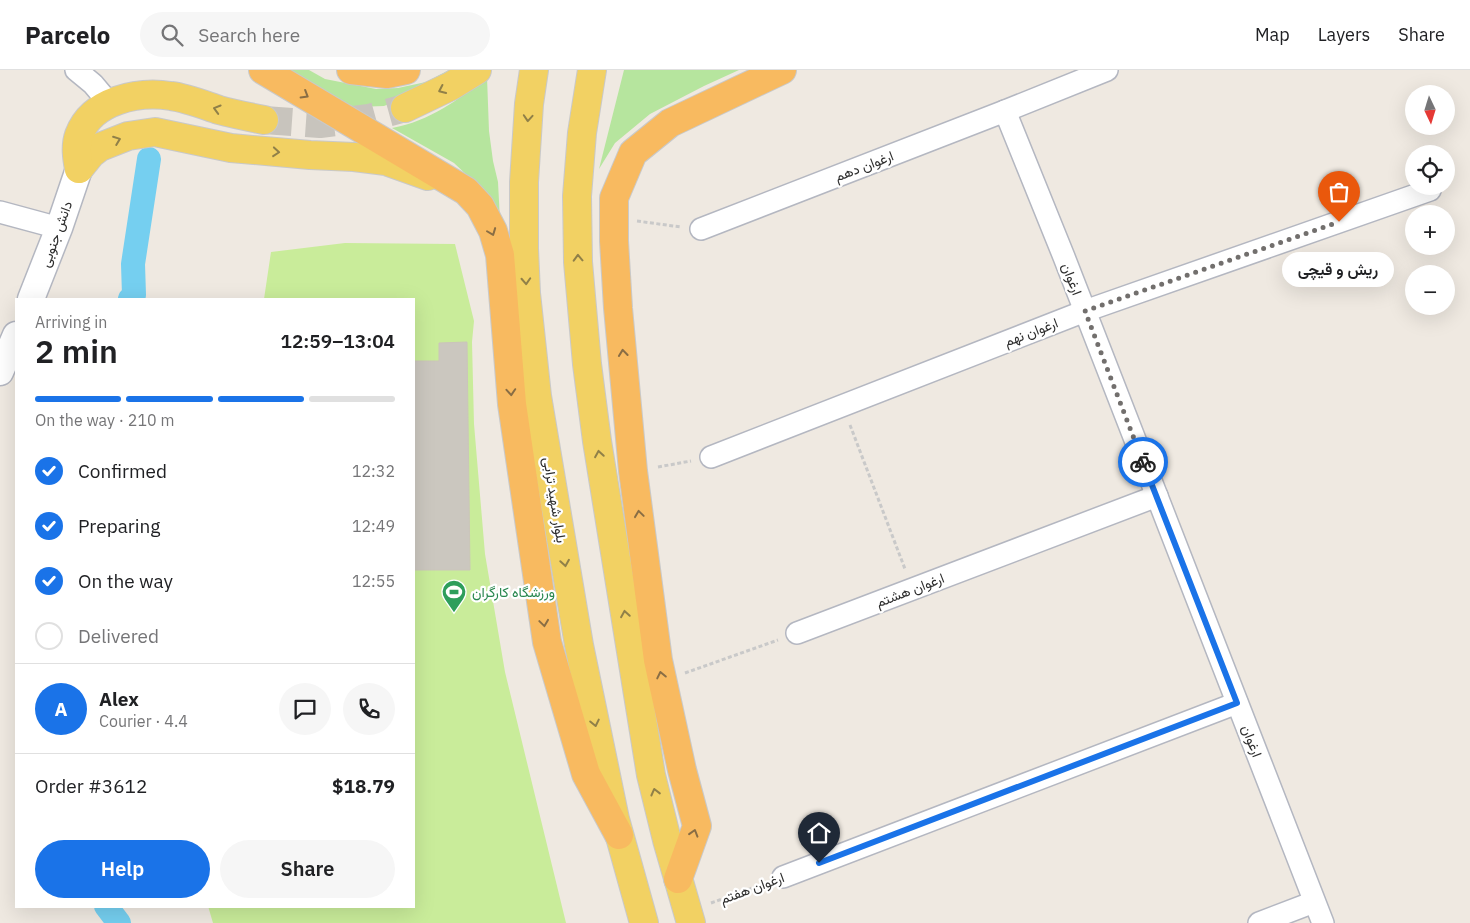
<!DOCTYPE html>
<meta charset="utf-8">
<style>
body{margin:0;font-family:"IBM Plex Sans",Vazirmatn,sans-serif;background:#f6f6f6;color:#202124;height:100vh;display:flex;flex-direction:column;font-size:19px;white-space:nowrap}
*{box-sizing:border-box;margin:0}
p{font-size:16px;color:#757577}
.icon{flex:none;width:28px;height:28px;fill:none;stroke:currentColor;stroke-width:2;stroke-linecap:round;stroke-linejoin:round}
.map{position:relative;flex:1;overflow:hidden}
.drawer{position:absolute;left:15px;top:228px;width:400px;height:610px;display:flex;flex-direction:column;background:#fff;border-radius:0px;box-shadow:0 5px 20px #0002}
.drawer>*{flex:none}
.needle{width:32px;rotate:176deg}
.tools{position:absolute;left:1405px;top:15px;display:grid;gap:10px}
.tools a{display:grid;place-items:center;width:50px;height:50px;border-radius:50%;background:#fff;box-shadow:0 5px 20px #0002;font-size:25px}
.pin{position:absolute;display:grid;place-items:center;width:42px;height:42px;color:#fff;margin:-51px -21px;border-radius:50% 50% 50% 0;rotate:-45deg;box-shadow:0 0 5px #0007}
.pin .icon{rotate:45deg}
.courier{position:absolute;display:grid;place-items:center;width:50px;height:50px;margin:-25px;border:4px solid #1a73e8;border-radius:50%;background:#fff;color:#222;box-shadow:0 1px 6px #0007}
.bubble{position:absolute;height:35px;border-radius:18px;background:#fff;box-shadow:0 5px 20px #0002;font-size:16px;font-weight:600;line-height:35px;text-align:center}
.headline em{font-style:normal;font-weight:600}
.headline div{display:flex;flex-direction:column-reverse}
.headline{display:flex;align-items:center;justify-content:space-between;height:85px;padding:0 20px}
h1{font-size:32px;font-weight:600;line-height:38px}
.bar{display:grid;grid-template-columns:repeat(4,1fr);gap:8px 5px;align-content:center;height:60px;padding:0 20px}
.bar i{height:6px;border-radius:4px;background:#e0e0e0}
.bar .current{background:#1a73e8}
.bar p{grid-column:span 4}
.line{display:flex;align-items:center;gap:12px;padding:0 20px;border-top:1px solid #e0e0e0}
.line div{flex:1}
.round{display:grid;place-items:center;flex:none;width:52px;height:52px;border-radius:26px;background:#f6f6f6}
ol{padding:0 20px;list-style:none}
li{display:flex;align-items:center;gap:15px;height:55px}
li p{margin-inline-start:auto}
li .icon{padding:5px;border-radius:50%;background:#1a73e8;color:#fff;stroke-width:4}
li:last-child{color:#757577}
li i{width:28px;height:28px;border:2px solid #e0e0e0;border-radius:50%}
.button{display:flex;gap:10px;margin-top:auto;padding:10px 20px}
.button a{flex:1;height:58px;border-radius:30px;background:#1a73e8;color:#fff;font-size:20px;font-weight:600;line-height:58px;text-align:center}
.button a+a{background:#f6f6f6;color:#202124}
header{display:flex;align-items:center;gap:30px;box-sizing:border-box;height:70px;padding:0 25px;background:#fff;border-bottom:1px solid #e0e0e0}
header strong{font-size:24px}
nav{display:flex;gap:28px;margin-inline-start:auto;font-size:18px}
.search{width:350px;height:45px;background:#f6f6f6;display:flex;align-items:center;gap:12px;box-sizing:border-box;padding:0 18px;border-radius:28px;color:#757577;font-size:19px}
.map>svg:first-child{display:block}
.green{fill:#b6e59e}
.pitch{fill:#c9ec9a}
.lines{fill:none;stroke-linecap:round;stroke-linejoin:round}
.canal{stroke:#75cff0;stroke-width:24}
.building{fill:#cbc7bf;stroke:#cbc5ba}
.primary-tunnel{stroke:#c8c4bd;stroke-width:28;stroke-dasharray:28 14;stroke-linecap:butt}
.minor-casing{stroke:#b4b7c1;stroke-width:24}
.tertiary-casing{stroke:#b4b7c1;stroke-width:29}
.primary-casing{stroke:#c9c9c9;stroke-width:30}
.trunk-casing{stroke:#c9c9c9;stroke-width:30}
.path{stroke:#c9c9c9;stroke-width:3;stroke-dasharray:4 2.5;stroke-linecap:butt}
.minor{stroke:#fff;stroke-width:21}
.tertiary{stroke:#fff;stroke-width:26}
.primary{stroke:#f2d163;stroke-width:28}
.trunk{stroke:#f8ba60;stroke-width:28}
.oneway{stroke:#908048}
.oneway2{stroke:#896d44}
.done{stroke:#726f6d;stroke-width:5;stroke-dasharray:0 9}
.route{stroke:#1a73e8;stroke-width:6}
.labels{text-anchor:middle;stroke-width:4.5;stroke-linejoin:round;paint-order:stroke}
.street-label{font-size:14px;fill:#2e2e2e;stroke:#fff}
.leisure-label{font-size:14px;fill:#27864d;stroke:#fff;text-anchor:start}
</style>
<header>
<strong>Parcelo</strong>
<div class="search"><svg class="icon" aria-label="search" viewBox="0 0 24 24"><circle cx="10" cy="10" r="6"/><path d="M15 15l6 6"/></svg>Search here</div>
<nav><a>Map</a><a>Layers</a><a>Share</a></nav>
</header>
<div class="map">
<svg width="1470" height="853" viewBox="0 0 1470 853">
<rect width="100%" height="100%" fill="#efe9e1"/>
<!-- green -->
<g class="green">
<path d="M274,0H309L325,9L376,19L398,18L426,12L449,0H461L436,15L384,36L357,37L330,31Z"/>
<path d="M624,0H739L704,16L650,44L615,73L599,99Z"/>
<path d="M487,7L489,61L493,91L498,112L501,170L471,109L454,93L392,58C430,51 458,30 487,7Z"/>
</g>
<!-- pitch -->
<path class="pitch" d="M345,173L455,174L474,251L472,272L474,354L485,484L505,602L566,853H213L208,836H414V229H264L271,182Z"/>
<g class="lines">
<!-- canal -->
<g class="canal">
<path d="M130,229L134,225L133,194L149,89"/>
<path d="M106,836L119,853"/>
</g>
</g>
<!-- building -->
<path class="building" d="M467,272L470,500H414V291H439V273Z"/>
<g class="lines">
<!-- primary-tunnel -->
<path class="primary-tunnel" d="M264,50L320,54L369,48L405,38"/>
<defs>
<g id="minor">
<path d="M76,0L93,14L109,33"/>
<path d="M1005,41L1064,187L1323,853"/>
<path d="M0,142L59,158"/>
<path d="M701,159L1005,41L1107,0"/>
<path d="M711,387L1085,241L1430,120"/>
<path d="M797,563L1157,426"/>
<path d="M783,807L1237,633"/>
<path d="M1259,853L1314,832"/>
</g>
<g id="tertiary">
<path d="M31,229L59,158L79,99"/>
<path d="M0,302L16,265"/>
</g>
<g id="primary">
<path d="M534,0L529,34L524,112V179L526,223L537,326L579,575L615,749L644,853"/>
<path d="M592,0L582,63L577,126L578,192L587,294L597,371L651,705L667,770L691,853"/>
<path d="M405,38L451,16L477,0"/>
<path d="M79,99L91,84L100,77L128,66L155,62L231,78L310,85L354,87L386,91L428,106"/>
<path d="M79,99C77,88 75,76 79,65C92,30 138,21 171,26C187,28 204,35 219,40C234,44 249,47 264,50"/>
</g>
<g id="trunk">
<path d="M263,0L466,121L480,136L493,161L500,185L512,334L547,572L586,704L619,765"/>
<path d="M351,0L387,4L406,0"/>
<path d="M678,809L697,756L682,700L658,590L633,401L618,238L614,171V128L633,83L670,53L782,0"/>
</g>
</defs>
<!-- minor casing -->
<use href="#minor" class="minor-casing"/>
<!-- tertiary casing -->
<use href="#tertiary" class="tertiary-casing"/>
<!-- primary casing -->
<use href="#primary" class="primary-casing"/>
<!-- trunk casing -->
<use href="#trunk" class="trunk-casing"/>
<!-- path -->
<g class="path">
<path d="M637,151L681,157"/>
<path d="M850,355L905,499"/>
<path d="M658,397L691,391"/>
<path d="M685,603L778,570"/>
<path d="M711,833L764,814"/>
</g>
<!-- minor -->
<use href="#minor" class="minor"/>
<!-- tertiary -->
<use href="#tertiary" class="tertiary"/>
<!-- primary -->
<use href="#primary" class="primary"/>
<!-- trunk -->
<use href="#trunk" class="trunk"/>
</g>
<!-- one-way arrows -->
<defs><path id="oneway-chevron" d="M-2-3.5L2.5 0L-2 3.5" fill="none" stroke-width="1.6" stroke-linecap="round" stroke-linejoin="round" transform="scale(1.25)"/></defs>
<g class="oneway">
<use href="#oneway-chevron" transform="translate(442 20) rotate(155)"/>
<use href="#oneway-chevron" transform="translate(217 39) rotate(-164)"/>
<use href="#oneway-chevron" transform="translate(528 48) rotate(94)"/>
<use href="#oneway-chevron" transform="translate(117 70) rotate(-21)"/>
<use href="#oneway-chevron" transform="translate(276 82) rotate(5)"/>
<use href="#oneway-chevron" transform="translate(578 188) rotate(-92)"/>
<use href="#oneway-chevron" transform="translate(526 211) rotate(87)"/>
<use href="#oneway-chevron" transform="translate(599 384) rotate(-99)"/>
<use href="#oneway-chevron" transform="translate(565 493) rotate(81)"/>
<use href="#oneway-chevron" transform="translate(625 544) rotate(-99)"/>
<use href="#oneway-chevron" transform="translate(595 653) rotate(78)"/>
<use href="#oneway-chevron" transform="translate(655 722) rotate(-104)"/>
</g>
<g class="oneway2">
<use href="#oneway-chevron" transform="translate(305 25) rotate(31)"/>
<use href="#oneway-chevron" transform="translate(492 162) rotate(69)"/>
<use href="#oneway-chevron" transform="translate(623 283) rotate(-96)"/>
<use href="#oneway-chevron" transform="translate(511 322) rotate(86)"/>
<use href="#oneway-chevron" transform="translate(639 444) rotate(-98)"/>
<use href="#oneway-chevron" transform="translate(544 553) rotate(82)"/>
<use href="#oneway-chevron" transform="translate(661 605) rotate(-102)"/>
<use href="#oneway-chevron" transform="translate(694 763) rotate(-73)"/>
</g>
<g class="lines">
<!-- done -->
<path class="done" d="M1143,392L1085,241L1339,152"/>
<!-- route -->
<path class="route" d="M819,793L1237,633L1143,392"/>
</g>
<!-- icons -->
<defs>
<symbol id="stadium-pin" viewBox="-11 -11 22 30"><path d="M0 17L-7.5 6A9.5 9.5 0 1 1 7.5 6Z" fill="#2e9e5b" stroke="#fff"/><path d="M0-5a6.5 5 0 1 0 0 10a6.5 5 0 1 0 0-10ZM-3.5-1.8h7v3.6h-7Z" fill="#fff"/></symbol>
</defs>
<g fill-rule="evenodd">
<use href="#stadium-pin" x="440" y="508" width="28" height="38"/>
</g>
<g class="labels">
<!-- street labels -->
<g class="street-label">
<text transform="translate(864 96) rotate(-21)" y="5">ارغوان دهم</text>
<text transform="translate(56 164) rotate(-70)" y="5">دانش جنوبی</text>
<text transform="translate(1072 209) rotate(69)" y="5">ارغوان</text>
<text transform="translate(1031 262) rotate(-21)" y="5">ارغوان نهم</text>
<text transform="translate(555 430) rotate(81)" y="5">بلوار شهید ترابی</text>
<text transform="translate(910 520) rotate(-21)" y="5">ارغوان هشتم</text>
<text transform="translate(1252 671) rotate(69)" y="5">ارغوان</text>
<text transform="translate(752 818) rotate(-20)" y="5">ارغوان هفتم</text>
</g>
<!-- leisure labels -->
<g class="leisure-label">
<text x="472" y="527">ورزشگاه کارگران</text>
</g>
</g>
</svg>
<div class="tools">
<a><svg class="needle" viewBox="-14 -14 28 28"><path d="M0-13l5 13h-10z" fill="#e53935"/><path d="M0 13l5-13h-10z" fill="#757577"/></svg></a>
<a><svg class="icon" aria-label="locate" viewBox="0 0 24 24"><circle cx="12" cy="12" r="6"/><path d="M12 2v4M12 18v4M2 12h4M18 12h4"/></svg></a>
<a>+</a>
<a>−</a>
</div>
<div class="pin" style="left:1339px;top:152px;background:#ea580c"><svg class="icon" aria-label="bag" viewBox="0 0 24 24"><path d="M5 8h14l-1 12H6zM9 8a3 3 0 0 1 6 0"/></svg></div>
<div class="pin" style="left:819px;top:793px;background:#1f2937"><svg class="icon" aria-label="home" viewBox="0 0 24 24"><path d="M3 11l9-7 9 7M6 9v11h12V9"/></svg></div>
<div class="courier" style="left:1143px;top:392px"><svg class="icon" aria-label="bike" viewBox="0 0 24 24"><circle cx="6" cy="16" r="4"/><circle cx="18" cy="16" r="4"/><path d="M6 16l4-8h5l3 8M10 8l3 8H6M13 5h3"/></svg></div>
<div class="bubble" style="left:1282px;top:182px;width:112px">ریش و قیچی</div>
<section class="drawer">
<div class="headline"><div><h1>2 min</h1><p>Arriving in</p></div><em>12:59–13:04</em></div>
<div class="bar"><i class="current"></i><i class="current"></i><i class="current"></i><i></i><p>On the way · 210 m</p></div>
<ol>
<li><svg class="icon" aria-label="check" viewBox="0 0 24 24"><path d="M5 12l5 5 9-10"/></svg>Confirmed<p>12:32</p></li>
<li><svg class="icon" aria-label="check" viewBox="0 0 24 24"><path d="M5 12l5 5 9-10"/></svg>Preparing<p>12:49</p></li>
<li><svg class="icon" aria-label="check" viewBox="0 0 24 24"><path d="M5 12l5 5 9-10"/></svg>On the way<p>12:55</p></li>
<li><i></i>Delivered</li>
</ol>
<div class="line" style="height:90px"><b class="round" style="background:#1a73e8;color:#fff">A</b><div><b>Alex</b><p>Courier · 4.4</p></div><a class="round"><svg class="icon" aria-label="chat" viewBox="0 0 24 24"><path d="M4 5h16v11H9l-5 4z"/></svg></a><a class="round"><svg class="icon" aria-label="phone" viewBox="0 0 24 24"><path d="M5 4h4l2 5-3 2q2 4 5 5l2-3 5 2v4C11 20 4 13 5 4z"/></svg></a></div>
<div class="line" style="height:65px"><div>Order #3612</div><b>$18.79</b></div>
<div class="button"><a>Help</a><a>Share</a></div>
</section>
</div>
